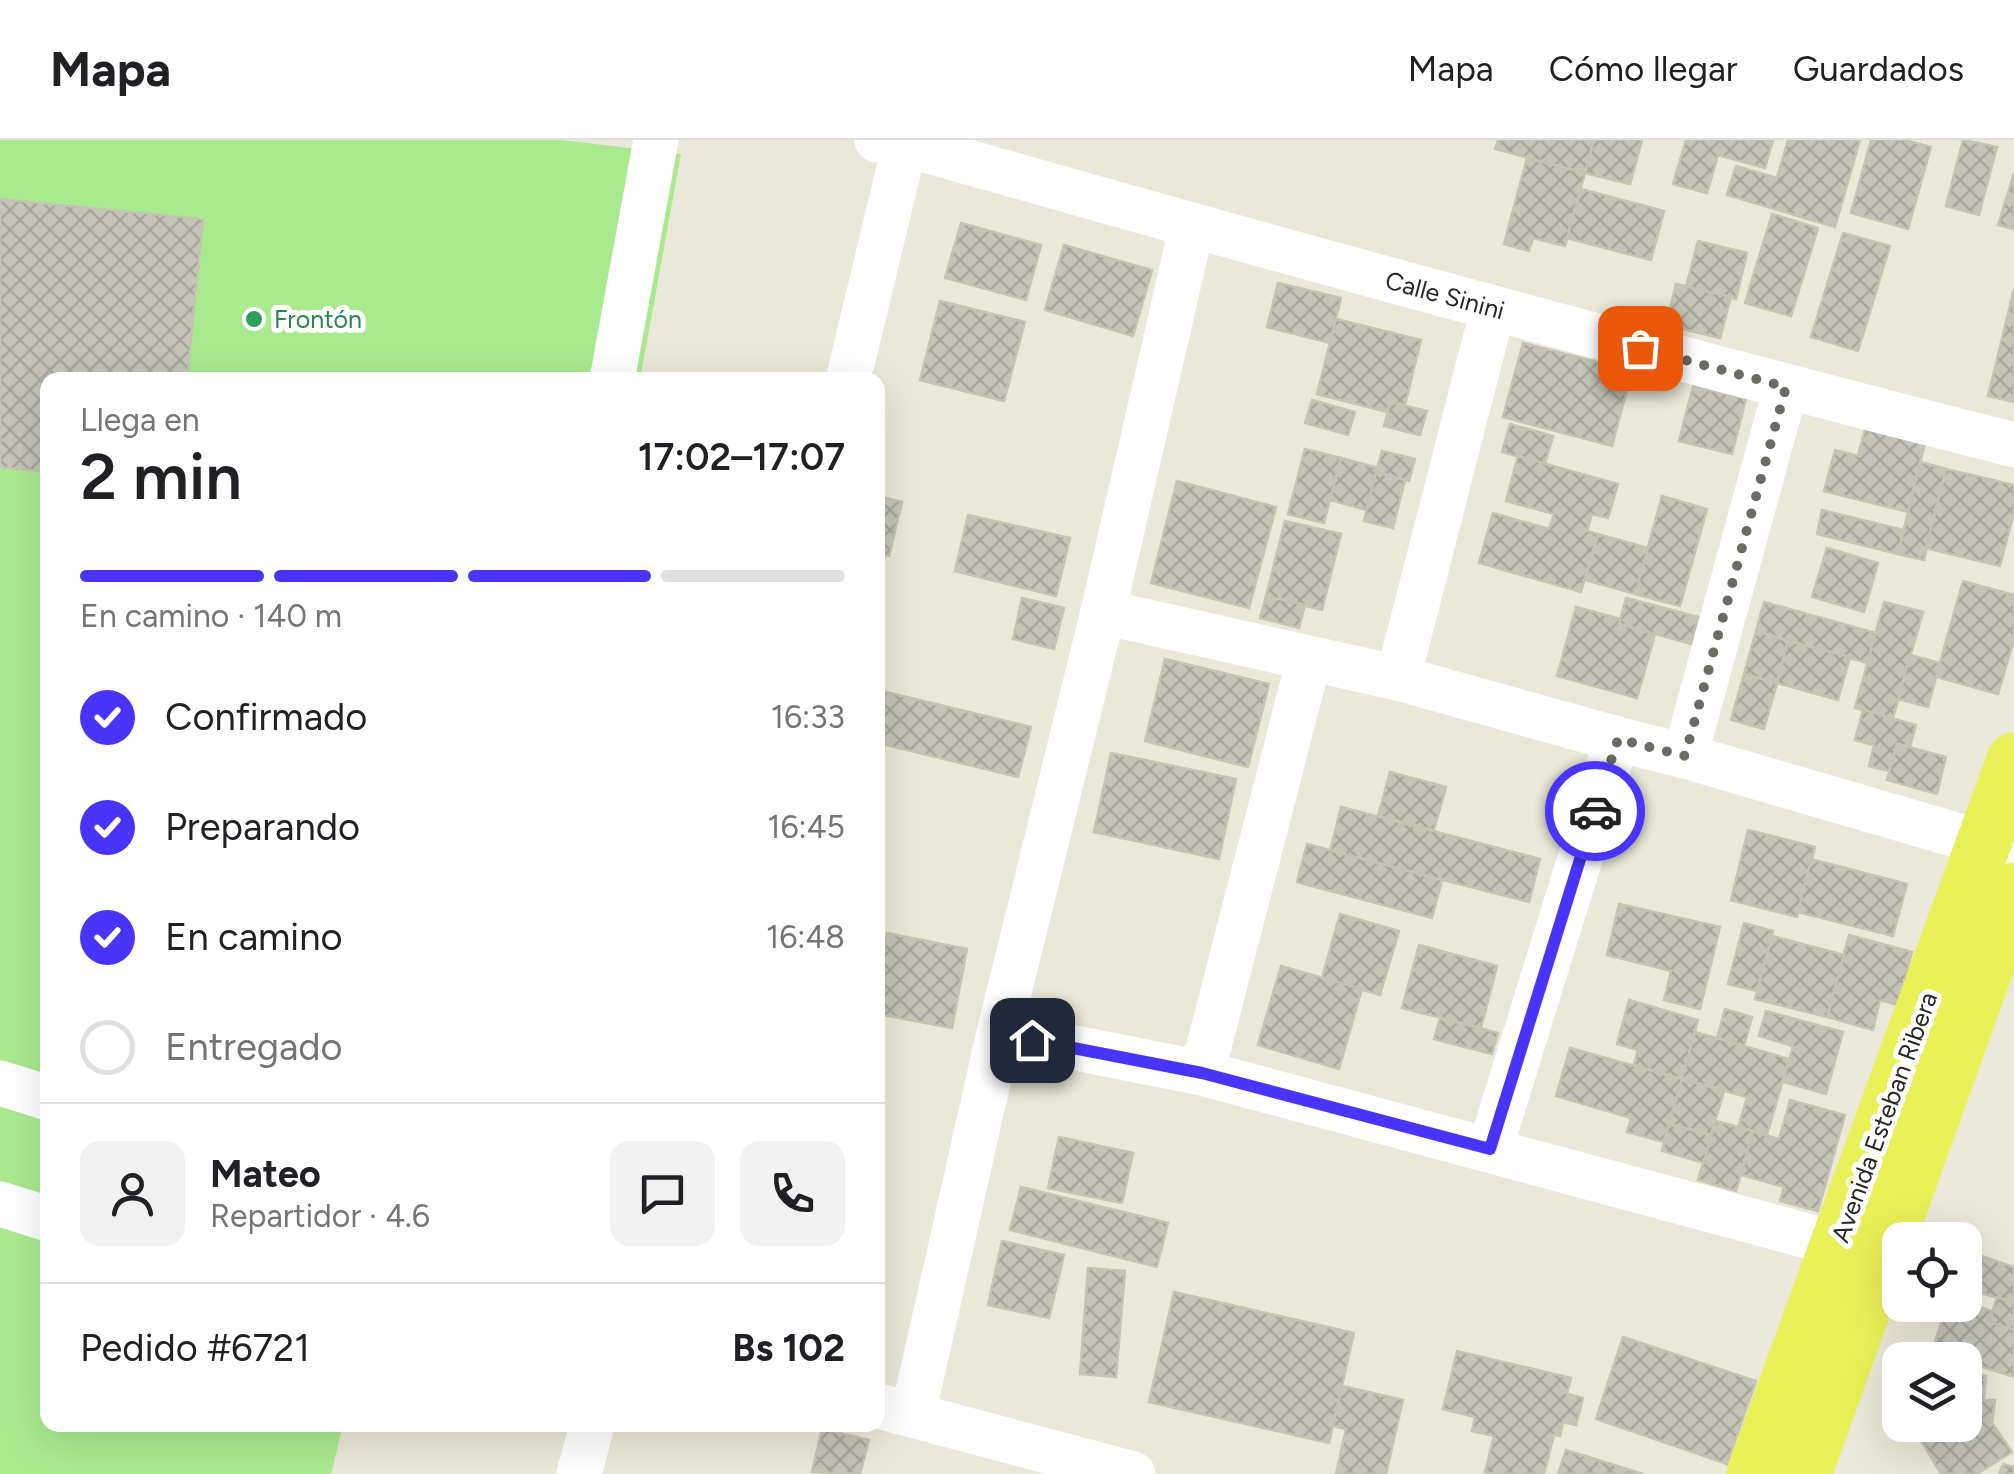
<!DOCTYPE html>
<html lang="es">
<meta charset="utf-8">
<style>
body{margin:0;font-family:Figtree,sans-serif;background:#f2f2f2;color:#202124;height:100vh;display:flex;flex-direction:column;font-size:38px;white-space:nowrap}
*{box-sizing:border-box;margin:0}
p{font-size:32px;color:#757577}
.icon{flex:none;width:55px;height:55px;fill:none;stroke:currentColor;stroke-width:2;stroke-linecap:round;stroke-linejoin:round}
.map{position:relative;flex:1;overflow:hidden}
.drawer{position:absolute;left:40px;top:232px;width:845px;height:1060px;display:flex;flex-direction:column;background:#fff;border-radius:20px;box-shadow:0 10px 40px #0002}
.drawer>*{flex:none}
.tools{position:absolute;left:1882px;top:1082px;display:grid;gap:20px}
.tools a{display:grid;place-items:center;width:100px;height:100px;border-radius:20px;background:#fff;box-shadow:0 10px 40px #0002;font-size:50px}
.pin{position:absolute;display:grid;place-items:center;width:85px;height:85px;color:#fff;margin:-42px;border-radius:20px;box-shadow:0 5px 15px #0006}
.courier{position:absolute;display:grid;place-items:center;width:100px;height:100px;margin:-50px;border:8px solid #4935fa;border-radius:50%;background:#fff;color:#222;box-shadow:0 2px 12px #0007}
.summary em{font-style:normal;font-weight:600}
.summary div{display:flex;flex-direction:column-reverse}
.summary{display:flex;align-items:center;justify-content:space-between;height:170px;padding:0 40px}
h1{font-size:65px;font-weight:600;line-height:75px}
.bar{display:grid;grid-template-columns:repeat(4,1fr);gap:15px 10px;align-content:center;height:120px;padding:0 40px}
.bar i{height:12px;border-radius:8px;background:#e0e0e0}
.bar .current{background:#4935fa}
.bar p{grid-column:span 4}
.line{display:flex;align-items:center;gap:25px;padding:0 40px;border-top:2px solid #e0e0e0}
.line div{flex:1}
.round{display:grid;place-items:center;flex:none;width:105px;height:105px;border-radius:20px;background:#f2f2f2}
ol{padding:0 40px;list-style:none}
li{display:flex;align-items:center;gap:30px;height:110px}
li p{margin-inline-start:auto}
li .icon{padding:10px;border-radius:50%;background:#4935fa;color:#fff;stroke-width:4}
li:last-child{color:#757577}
li i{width:55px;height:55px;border:5px solid #e0e0e0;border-radius:50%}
header{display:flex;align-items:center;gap:60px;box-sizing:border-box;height:140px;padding:0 50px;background:#fff;border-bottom:2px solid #e0e0e0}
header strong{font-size:48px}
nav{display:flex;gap:55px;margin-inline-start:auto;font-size:35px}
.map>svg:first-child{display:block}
.pitch{fill:#a9ea8f}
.building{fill:url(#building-cross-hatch);stroke:#c5c4b2;stroke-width:2.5}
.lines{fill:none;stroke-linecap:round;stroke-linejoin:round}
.minor{stroke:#fff;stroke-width:45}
.major{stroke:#e8f157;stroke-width:55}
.done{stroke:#6b6b65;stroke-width:10;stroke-dasharray:0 18}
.route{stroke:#4935fa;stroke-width:12}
.leisure-dot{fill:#2e9e5b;stroke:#fff;stroke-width:4}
.labels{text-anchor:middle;stroke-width:10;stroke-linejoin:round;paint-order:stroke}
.street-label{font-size:25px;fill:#272727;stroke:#fff}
.leisure-label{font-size:25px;fill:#27864d;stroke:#fff;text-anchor:start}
</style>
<header>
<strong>Mapa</strong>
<nav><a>Mapa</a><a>Cómo llegar</a><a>Guardados</a></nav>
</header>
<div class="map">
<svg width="2014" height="1334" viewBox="0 0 2014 1334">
<defs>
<pattern id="building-cross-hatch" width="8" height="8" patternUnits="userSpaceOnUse" patternTransform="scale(2.5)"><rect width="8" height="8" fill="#c5c4b8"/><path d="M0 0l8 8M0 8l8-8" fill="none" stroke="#a9a89e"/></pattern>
</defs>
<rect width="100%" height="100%" fill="#eae8d8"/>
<!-- pitch -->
<path class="pitch" d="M0,0H560L681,14L640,240H48V1285H343L331,1334H0Z"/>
<!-- building -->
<g class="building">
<path d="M1498,0H1594L1585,33L1495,9Z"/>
<path d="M1594,0H1642L1630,44L1585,33Z"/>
<path d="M1686,0H1773L1765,28L1718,15L1707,53L1673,44Z"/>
<path d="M1788,0H1860L1835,87L1727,55L1736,26L1777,38Z"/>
<path d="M1871,0H1904L1931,7L1908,89L1851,73Z"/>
<path d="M1963,0L1997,7L1979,75L1946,66Z"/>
<path d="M1527,18L1585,33L1565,106L1533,98L1529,111L1504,104Z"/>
<path d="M2014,33V89L1998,85Z"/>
<path d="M1581,49L1664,71L1651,120L1567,98Z"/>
<path d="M0,59L203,79L187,240H48V332L0,327Z"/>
<path d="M1772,74L1818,88L1791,176L1745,163Z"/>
<path d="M961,83L1041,105L1026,160L945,138Z"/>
<path d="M1843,93L1890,106L1858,211L1811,197Z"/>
<path d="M1698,101L1747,113L1736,159L1686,147Z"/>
<path d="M1064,105L1152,130L1133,196L1045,170Z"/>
<path d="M1278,143L1341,158L1330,203L1267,187Z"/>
<path d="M1676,144L1731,157L1720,198L1666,185Z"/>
<path d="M2014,149V262L1988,256Z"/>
<path d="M940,161L1025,182L1004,261L920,240Z"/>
<path d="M1336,179L1421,200L1405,265L1390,262L1387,272L1317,254Z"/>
<path d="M1523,203L1632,231L1612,306L1503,277Z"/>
<path d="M1693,246L1746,259L1732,314L1679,301Z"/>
<path d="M1312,260L1355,272L1348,295L1305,283Z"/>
<path d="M1390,262L1427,271L1420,295L1384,286Z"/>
<path d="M1510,284L1553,296L1545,324L1502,312Z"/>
<path d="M1865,289L1925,303L1908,372L1824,351L1835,310L1858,316Z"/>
<path d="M1305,309L1341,318L1324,383L1288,374Z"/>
<path d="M1382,311L1415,319L1409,341L1376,332Z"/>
<path d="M1518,316L1618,344L1608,378L1592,374L1587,391L1598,394L1581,452L1479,423L1493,373L1549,389L1554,374L1506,361Z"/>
<path d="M1341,318L1378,328L1367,370L1330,360Z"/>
<path d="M1920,322L1946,329L1924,420L1898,414Z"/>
<path d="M1946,329L2014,345V372L2000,426L1926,408Z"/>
<path d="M1376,332L1405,340L1393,388L1364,381Z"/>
<path d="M1177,341L1276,367L1249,468L1151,443Z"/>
<path d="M878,356L902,362L889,416L878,413Z"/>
<path d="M1662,356L1707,369L1680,466L1635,454Z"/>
<path d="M1822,370L1903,390L1898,414L1817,394Z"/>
<path d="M968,375L1070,398L1056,456L955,431Z"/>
<path d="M1285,381L1341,394L1322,470L1266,456Z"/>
<path d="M1598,394L1648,408L1635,454L1585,440Z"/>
<path d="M1827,408L1878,423L1864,472L1812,457Z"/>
<path d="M1963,441L2014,455V499L1998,554L1936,537Z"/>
<path d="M1266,456L1305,465L1299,488L1260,478Z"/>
<path d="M1022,458L1064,468L1054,509L1013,499Z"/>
<path d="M1626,458L1698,477L1691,504L1619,484Z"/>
<path d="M1764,462L1876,493L1867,523L1756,491Z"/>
<path d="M1884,462L1923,472L1893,578L1855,568Z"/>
<path d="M1576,467L1620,479L1619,484L1655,494L1637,558L1557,536Z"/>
<path d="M1756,491L1788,501L1777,543L1744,534Z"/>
<path d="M1788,501L1850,517L1838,560L1777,543Z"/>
<path d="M1910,515L1940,523L1928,567L1898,559Z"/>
<path d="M1165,519L1269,544L1248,627L1145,601Z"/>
<path d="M1744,534L1777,543L1764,589L1731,580Z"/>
<path d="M878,550L1031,587L1018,637L878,603Z"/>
<path d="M1863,570L1916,585L1910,607L1897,604L1889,631L1869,626L1874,605L1855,600Z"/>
<path d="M1897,604L1946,617L1937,654L1887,640Z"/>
<path d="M1111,613L1236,639L1219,719L1094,692Z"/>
<path d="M1390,632L1446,647L1434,690L1378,676Z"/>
<path d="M1341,667L1540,719L1529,762L1330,711Z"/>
<path d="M1748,690L1815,707L1797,777L1731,760Z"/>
<path d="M1307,704L1442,740L1432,778L1297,742Z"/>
<path d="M1811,719L1907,744L1893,796L1798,772Z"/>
<path d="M1619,764L1720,787L1700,869L1664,860L1671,831L1607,815Z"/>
<path d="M1340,774L1399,791L1380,855L1322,838Z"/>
<path d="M1744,783L1773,791L1757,851L1728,844Z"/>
<path d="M887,793L967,809L952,888L878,874V840Z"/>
<path d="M1849,795L1912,812L1898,865L1880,860L1873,890L1827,877Z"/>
<path d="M1772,796L1844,815L1827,877L1755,859Z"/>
<path d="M1419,805L1497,826L1481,888L1402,868Z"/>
<path d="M1281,826L1362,849L1339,929L1258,905Z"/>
<path d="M1629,860L1698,880L1682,939L1634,925L1638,910L1617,904Z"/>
<path d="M1725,869L1752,877L1744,906L1717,898Z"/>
<path d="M1766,871L1843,892L1826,954L1783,942L1793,906L1759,896Z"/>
<path d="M1440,878L1498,893L1492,914L1434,899Z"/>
<path d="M1695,892L1789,919L1767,995L1738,988L1747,957L1682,939Z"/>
<path d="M1570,908L1682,939L1664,1002L1627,992L1631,978L1556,956Z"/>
<path d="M1682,939L1724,951L1711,995L1669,984Z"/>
<path d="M1790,960L1845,975L1818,1071L1780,1061L1784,1047L1741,1035L1753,991L1779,999Z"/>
<path d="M1716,981L1753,991L1736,1051L1698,1040Z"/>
<path d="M1669,984L1711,995L1704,1023L1662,1011Z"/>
<path d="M1059,997L1133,1013L1122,1063L1048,1048Z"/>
<path d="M1021,1047L1168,1083L1157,1127L1010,1090Z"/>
<path d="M1002,1101L1064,1115L1049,1178L988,1165Z"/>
<path d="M1970,1112L2014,1127V1163L1965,1148V1127Z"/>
<path d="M1088,1128L1125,1131L1116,1237L1080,1234Z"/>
<path d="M1174,1152L1354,1193L1329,1303L1149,1262Z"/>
<path d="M1997,1157L2014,1163V1190L1989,1182Z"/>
<path d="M1965,1162L1992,1171L1989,1182L2014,1190V1237L1932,1211L1947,1165H1965Z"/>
<path d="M1623,1197L1756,1241L1727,1324L1596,1279Z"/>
<path d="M1457,1211L1571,1238L1567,1254L1583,1258L1576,1285L1563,1282L1560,1296L1554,1295L1544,1334H1495L1485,1332L1494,1296L1472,1291L1475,1277L1443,1269Z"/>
<path d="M1965,1230L1986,1236L1984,1260H1995L1992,1283L2012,1312L1977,1334H1941L1912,1285H1965Z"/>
<path d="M1342,1246L1403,1260L1386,1334H1336L1346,1289L1333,1286Z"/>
<path d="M822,1289L869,1300L860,1334L812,1332Z"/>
<path d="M1566,1310L1643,1334H1558Z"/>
<path d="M2003,1324L2014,1327V1334H1999Z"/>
</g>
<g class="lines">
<!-- minor -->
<g class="minor">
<path d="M877,0L905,4C1273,109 1643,211 2014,305"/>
<path d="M612,240L656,0"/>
<path d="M848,240L906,0"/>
<path d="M1103,472L1398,538L1617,599L1685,616L2014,712"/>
<path d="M1398,538L1493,169"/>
<path d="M1685,616L1786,247"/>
<path d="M999,893L1202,933L1837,1104"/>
<path d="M1202,933L1309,519"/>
<path d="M0,943L48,958"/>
<path d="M1490,1009L1617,599"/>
<path d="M0,1064L48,1079"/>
<path d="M878,1266L1133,1334"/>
<path d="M913,1274L999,893L1103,472L1192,86"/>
<path d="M579,1334L592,1285"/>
</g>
<!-- major -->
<g class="major">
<path d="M1754,1334L2014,620"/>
<path d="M1804,1334L2014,750"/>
</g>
</g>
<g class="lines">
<!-- done -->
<path class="done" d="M1595,671L1618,599L1685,616L1786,247L1640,208"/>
<!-- route -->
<path class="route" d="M1032,900L1202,933L1490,1009L1595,671"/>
</g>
<!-- markers -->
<circle class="leisure-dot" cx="254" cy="179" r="10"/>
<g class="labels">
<!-- street labels -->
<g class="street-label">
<text transform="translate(1445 155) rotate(15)" y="9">Calle Sinini</text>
<text transform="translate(1884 977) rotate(-70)" y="9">Avenida Esteban Ribera</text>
</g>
<!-- leisure labels -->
<g class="leisure-label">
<text x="274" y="188">Frontón</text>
</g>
</g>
</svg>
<div class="tools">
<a><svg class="icon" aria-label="locate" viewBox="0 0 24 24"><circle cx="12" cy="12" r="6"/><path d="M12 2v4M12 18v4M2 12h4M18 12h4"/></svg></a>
<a><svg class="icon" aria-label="layers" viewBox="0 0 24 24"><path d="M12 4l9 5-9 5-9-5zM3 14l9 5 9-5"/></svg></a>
</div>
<div class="pin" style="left:1640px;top:208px;background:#ea580c"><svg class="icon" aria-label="bag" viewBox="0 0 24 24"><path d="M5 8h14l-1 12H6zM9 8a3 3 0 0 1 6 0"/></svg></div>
<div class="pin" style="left:1032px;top:900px;background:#1f2937"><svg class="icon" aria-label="home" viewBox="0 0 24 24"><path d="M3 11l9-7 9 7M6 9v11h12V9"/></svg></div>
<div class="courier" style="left:1595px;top:671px"><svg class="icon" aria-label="car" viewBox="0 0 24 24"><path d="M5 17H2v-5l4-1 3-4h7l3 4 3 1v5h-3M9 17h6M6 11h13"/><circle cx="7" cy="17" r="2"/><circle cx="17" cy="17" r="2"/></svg></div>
<section class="drawer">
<div class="summary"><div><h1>2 min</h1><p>Llega en</p></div><em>17:02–17:07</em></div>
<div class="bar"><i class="current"></i><i class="current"></i><i class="current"></i><i></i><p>En camino · 140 m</p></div>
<ol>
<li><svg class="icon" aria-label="check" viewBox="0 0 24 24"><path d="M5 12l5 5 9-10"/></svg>Confirmado<p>16:33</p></li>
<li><svg class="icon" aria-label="check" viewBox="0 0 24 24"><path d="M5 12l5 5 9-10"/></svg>Preparando<p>16:45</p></li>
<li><svg class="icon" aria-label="check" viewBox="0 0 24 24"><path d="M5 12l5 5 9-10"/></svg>En camino<p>16:48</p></li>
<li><i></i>Entregado</li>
</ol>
<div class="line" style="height:180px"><a class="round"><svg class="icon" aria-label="person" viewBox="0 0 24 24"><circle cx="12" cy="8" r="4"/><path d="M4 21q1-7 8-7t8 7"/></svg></a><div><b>Mateo</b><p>Repartidor · 4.6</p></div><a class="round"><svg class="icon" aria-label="chat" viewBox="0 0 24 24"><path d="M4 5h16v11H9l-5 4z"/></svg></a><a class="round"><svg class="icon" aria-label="phone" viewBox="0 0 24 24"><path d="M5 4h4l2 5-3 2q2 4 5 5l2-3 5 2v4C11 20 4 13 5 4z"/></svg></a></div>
<div class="line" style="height:130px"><div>Pedido #6721</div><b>Bs 102</b></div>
</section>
</div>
